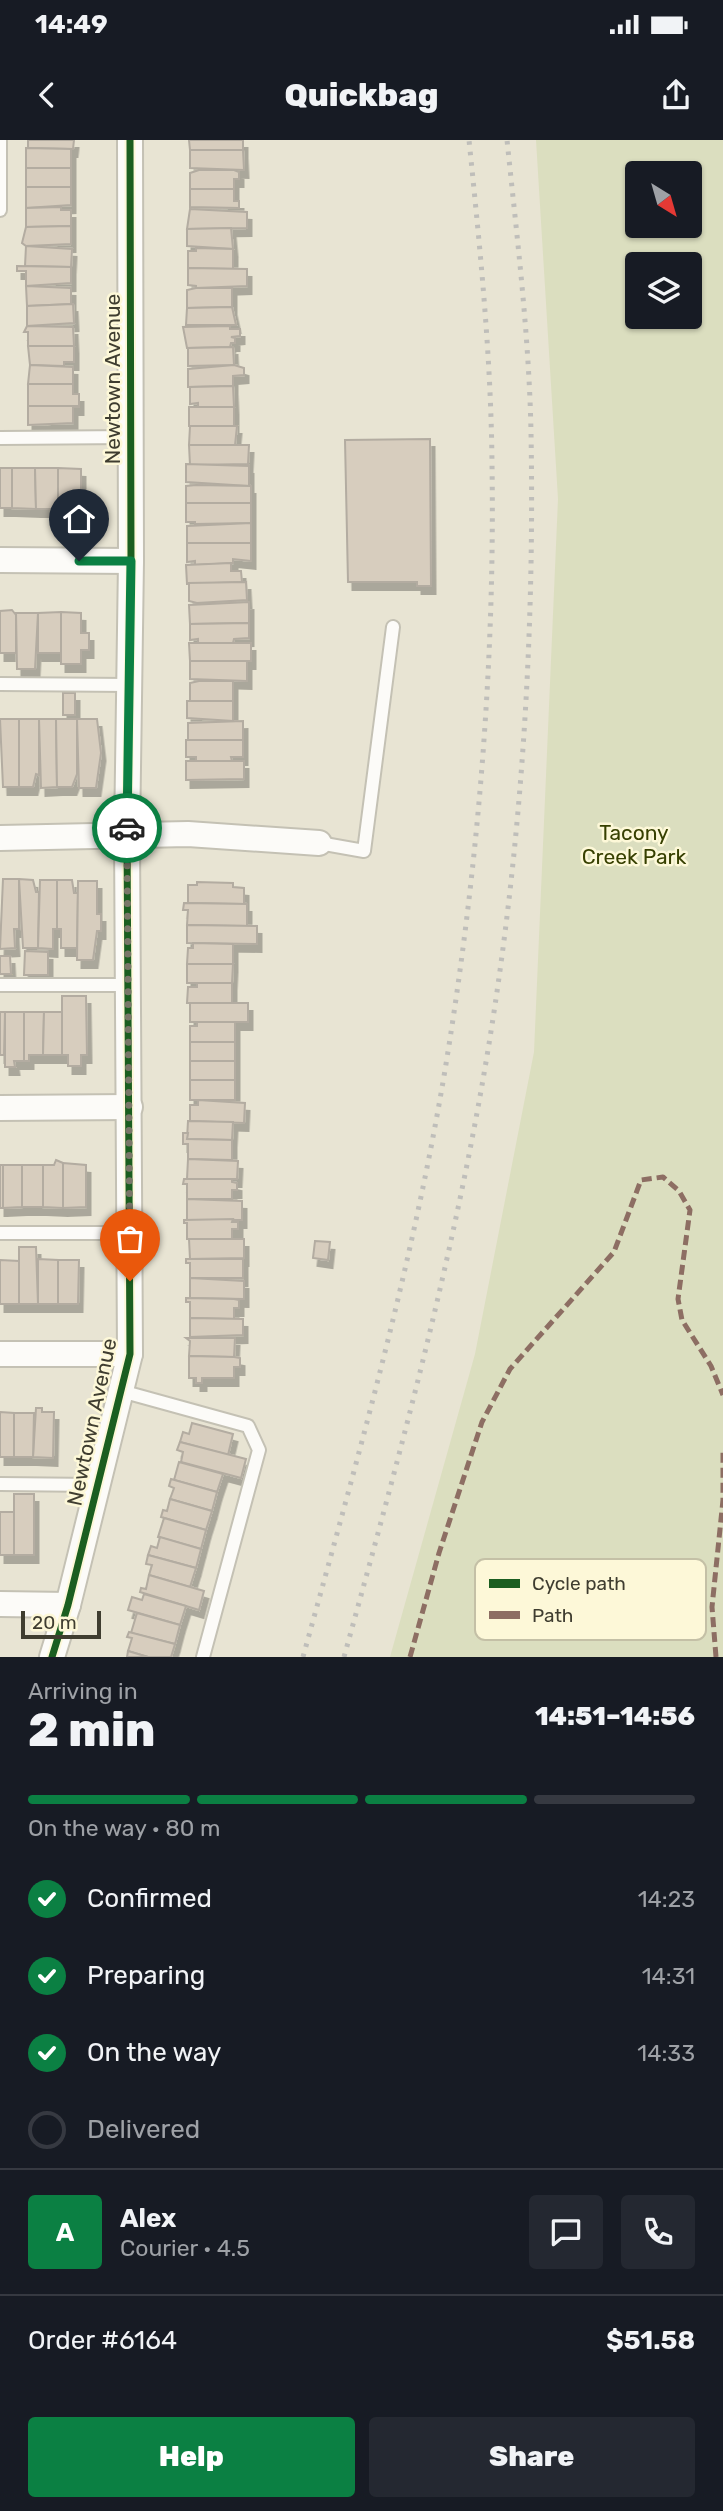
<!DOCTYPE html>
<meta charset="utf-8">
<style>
body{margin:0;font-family:Rubik,sans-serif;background:#242831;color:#f1f3f6;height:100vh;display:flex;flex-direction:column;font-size:26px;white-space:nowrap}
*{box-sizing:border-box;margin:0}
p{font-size:23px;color:#9ea1a6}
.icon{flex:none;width:38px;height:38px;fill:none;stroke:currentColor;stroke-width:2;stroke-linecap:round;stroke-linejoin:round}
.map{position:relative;height:1517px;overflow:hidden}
.side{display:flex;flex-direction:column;background:#171b24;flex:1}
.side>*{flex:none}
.needle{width:46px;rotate:143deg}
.buttons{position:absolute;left:625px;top:21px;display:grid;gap:14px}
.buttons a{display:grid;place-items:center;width:77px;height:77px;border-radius:7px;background:#171b24;box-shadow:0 2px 5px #0004;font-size:35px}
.scale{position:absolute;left:21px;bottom:18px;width:80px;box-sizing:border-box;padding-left:7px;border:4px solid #3f3d30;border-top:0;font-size:19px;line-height:24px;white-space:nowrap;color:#3f3d30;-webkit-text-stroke:5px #fdf8d8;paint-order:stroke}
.pin{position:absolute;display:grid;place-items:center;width:60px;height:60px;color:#fff;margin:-72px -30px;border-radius:50% 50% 50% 0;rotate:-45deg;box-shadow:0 0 7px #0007}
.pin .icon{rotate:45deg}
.courier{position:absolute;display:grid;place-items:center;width:70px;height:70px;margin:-35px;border:5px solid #0b8043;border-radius:50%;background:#fff;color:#222;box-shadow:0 2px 9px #0007}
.headline em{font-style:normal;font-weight:800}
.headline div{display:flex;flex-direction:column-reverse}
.headline{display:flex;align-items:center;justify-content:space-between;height:119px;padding:0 28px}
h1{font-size:46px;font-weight:800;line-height:52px}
.bar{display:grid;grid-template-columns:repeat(4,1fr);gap:10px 7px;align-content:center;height:84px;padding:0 28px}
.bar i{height:9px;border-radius:5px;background:#363941}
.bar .selected{background:#0b8043}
.bar p{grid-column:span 4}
.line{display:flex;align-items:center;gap:18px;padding:0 28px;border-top:2px solid #363941}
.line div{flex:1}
.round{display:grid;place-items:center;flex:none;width:74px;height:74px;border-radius:7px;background:#242831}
ol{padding:0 28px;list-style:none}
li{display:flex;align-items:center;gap:21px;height:77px}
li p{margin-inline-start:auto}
li .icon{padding:7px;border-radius:50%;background:#0b8043;color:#fff;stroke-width:4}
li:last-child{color:#9ea1a6}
li i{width:38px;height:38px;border:4px solid #363941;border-radius:50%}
.action{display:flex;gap:14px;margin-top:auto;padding:14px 28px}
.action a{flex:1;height:80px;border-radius:7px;background:#0b8043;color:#fff;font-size:28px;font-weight:800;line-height:80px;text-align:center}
.action a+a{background:#242831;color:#f1f3f6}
.status{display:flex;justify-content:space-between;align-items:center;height:49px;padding:0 35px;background:#171b24;direction:ltr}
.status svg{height:19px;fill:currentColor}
header{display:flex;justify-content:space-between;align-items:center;height:91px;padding:0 28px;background:#171b24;font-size:32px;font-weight:800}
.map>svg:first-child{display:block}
.green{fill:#dbdebf;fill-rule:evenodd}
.building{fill:#d7cdbe;stroke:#b3aca1;stroke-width:2;filter:url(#shadow)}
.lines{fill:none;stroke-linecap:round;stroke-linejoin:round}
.lane-casing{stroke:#c4c1b4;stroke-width:16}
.street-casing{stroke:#c4c1b4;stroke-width:28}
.lane{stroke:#fcfbf8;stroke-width:12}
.street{stroke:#fcfbf8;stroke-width:24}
.rail{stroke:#bfbeba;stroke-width:5;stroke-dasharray:3.5 7;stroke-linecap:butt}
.quiet{stroke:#8d6e63;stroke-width:5;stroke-dasharray:10 5;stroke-linecap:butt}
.cycleway-casing{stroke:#fdf8d8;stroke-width:11}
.cycleway{stroke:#1b5e20;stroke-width:7}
.done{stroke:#7a7769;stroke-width:7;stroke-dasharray:0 12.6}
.route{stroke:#0b8043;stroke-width:9}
.labels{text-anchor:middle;stroke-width:5;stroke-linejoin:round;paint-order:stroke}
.street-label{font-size:21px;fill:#3f3d30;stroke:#fdf8d8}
.park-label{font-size:21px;fill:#374001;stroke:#fdf8d8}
.key{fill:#fdf8d8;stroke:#c4c0a6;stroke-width:2}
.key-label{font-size:19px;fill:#3f3d30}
</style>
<div class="status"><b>14:49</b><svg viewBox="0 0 49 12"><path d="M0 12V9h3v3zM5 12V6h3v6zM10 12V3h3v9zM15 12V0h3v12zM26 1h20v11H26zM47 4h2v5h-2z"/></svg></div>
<header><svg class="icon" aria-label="back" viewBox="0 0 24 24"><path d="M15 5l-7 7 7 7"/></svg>Quickbag<svg class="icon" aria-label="share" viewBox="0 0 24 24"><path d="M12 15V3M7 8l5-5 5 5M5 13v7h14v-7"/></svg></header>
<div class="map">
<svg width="723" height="1517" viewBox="0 0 723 1517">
<defs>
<filter id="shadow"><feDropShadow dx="4.5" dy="8" stdDeviation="0" flood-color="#0004"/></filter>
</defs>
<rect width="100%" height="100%" fill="#e8e4d3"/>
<!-- green -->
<path class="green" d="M536,0H723V1517H390L475,1214L534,912L558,359ZM637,33H690V86H637ZM637,124H690V177H637Z"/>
<!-- building -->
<g class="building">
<path d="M28,0H74L73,9L28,8Z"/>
<path d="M189,0H243V10H190Z"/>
<path d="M26,8L71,9V28H26Z"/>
<path d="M190,10H243L244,30L190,28Z"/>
<rect x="26" y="28" width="45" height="19"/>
<path d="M199,30H234L239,32V39H234V49H190V33Z"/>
<path d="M26,47H71V65L26,68Z"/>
<path d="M190,49H234V61H239V68L190,67Z"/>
<path d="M61,67V70H71V86L26,87V68Z"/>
<path d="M190,69L247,72V88L187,89Z"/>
<path d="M71,86V104L26,106L22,103L26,87Z"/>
<path d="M231,88L233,109L187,106V89Z"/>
<path d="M26,106L72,109L71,127L25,126Z"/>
<path d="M196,108L233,109V129L188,128V111H196Z"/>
<path d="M17,126L71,127V143L26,146V131H17Z"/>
<path d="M188,128L247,129V146L196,148V146L188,145Z"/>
<path d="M26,146L71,148V164L27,166Z"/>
<path d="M196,148H232V167L187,168V150Z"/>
<path d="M73,164L74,183L27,186V166Z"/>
<path d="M232,167L236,185H186L187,168Z"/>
<path d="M27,186L73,187L74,206H28V192H24Z"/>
<path d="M230,186V189H240V196L231,197L235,198V203H231L230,207L187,208L183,187Z"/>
<path d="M28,206H74V222H64V226L30,225Z"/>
<path d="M233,207L234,225L188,226V208Z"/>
<path d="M30,225L73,227V244H28Z"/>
<path d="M234,225L244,228V235L233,236V246L188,247V229Z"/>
<path d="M28,244H73V254H79V266H28Z"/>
<path d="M233,246L234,267H198V263L190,264V247Z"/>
<path d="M28,266H79V267H73V283L28,285Z"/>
<rect x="189" y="267" width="45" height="19"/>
<path d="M190,286H237L235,305H189Z"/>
<path d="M430,299L431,446H417V442H348L345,300Z"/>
<path d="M189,305H249L248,324L190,325Z"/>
<path d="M186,324L249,326V346L186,342Z"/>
<rect x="0" y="328" width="12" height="40"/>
<path d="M12,328H35L36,369L12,368Z"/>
<path d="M35,328H58V369H36Z"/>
<path d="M58,328L81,329V369H58Z"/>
<path d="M196,345L251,346V363H186V346Z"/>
<path d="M186,363H251V383L195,384V382H186Z"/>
<path d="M251,383V403H187V386Z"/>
<path d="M187,403H251V421L233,419V423L195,425V421L187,422Z"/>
<path d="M231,423V431H241L242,442L187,444L186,425Z"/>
<path d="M246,442L247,460L197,463L189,461V443Z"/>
<path d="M249,462V483L190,484L189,465Z"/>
<path d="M12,470L16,475V513H0V471Z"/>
<path d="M61,472L81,473V493H89V510H81V524H61Z"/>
<path d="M61,472V513H38V473Z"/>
<path d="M16,473H38L35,529H17Z"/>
<path d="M249,483V498L234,499L233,503L198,504V499L190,500V484Z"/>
<path d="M189,503H251V521H190Z"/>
<path d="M190,521H247V541L190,539Z"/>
<path d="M199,541H233V561H190V543Z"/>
<rect x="63" y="553" width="12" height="22"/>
<path d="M187,561H233V581L187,578Z"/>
<path d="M0,579H19V647H3Z"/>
<path d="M19,579H39V635L36,634L33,647H19Z"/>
<path d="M39,579H56L57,647L41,648Z"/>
<path d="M56,579H77V634L72,647H57Z"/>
<path d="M77,579H97L101,613L96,648H79Z"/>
<path d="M243,581V600H188V583Z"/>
<path d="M186,600H243V617H231L232,621H196V617H186Z"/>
<path d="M186,621H244V639L186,640Z"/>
<path d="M3,739H19V789H14L15,808L0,809Z"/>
<path d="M19,739L33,740L36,752H39L38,808H23Z"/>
<path d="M40,740H57V789H53V809L38,808Z"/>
<path d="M57,740H72L74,753H78L77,808H61V789H57Z"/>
<path d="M78,741H97V774H101V791H97L93,820H77Z"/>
<path d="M197,742L233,743V747L244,748V764L188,763V745H197Z"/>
<path d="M184,763L247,764V786L187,785L188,770H183Z"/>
<path d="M187,785L257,786V804L187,803Z"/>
<path d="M193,803L233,804V824H187L188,808H193Z"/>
<path d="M25,811L48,812V835H24Z"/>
<path d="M0,816H10L11,834H0Z"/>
<path d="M187,824H233L232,843H187Z"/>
<path d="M197,843H232V863H187L188,847H197Z"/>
<path d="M62,856H86L87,915H81V926H68V915H62Z"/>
<rect x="190" y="863" width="58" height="19"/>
<path d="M0,872H5L4,915H0Z"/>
<path d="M5,872H24V921H14L15,927H5Z"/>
<path d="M24,872H44L43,915H29V921H24Z"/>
<path d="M44,872H62V915H43Z"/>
<path d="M197,882H235V902H190V886H197Z"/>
<rect x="190" y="902" width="45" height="19"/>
<rect x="190" y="921" width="45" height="19"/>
<rect x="190" y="940" width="45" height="20"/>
<path d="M198,960L245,963L244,983L190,981V965H198Z"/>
<path d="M188,981L233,982L232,1000L187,999Z"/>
<path d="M183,993H188L187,999L232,1000V1020L188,1019V1004H183Z"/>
<path d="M188,1019L238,1021L237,1039H187Z"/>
<path d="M56,1020L63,1023V1068L43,1067V1025H54Z"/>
<path d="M63,1023L86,1025V1067L63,1068Z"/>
<rect x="0" y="1025" width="3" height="43"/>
<path d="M3,1025H22V1067L3,1068Z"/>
<rect x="22" y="1025" width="21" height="42"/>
<path d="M184,1039H232V1042L237,1043V1050H232V1059H187V1044H183Z"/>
<path d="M187,1059L242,1061V1080H187Z"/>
<path d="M233,1079L232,1082H238V1089H232V1099H187V1083H184V1080Z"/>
<path d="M189,1099H244V1118L190,1119Z"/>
<path d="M315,1101L330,1102L328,1120L313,1118Z"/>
<path d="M19,1107H36L38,1164H19Z"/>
<path d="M38,1119L58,1120V1164H38Z"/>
<path d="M186,1119H243V1138H190V1123H186Z"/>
<path d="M0,1120L19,1121V1164H0Z"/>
<path d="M58,1120H79L78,1164H58Z"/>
<path d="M190,1138L244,1141V1159L190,1158Z"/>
<path d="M186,1158L234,1159L239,1160V1168H234V1179L190,1178V1162H186Z"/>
<path d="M190,1178L243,1179V1195L190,1197Z"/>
<path d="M186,1198H235L234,1217L189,1216L190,1201Z"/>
<path d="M189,1216L234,1217L240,1218V1227H234V1238H202V1243H196V1238H189Z"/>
<path d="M36,1268H42V1272H54L53,1318L33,1317Z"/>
<path d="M0,1272L14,1273V1317H0Z"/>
<path d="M14,1273H34L33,1317H14Z"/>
<path d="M192,1283L233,1294L228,1315L180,1302L183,1292L189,1294Z"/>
<path d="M180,1302L246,1319L241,1338L181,1322L183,1312L177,1310Z"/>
<path d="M179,1322L223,1334L217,1352L174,1340Z"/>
<path d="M171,1339L217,1352L212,1371L170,1359L174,1348L169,1346Z"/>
<rect x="14" y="1354" width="20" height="61"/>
<path d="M170,1359L212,1371L206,1390L161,1377L163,1370L167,1371Z"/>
<rect x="0" y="1372" width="14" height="43"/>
<path d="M164,1378L206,1390L201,1409L158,1397Z"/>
<path d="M160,1397L201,1409L196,1428L148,1415L151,1406L157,1408Z"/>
<path d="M148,1415L196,1428L190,1447L149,1435L152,1425L146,1424Z"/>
<path d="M149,1435L204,1451L199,1470L140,1452L141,1448L146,1449Z"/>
<path d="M144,1454L186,1466L180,1485L128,1470L132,1457L142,1460Z"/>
<path d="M137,1473L180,1485L175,1504L131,1493Z"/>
<path d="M129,1492L175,1504L171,1517H148L128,1511L132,1498L127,1497Z"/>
<path d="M128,1511L148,1517H127Z"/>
</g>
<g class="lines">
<defs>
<g id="lane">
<path d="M0,70V0"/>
<path d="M0,298L131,297"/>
<path d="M0,544L129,545"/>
<path d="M319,703L364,711L393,487"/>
<path d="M0,845H129"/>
<path d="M0,1093H130"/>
<path d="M121,1251L248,1286L259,1310L203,1517"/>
<path d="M0,1344L97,1345"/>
</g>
<g id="street">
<path d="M0,420L131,421"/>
<path d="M0,698L188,694L319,703"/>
<path d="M0,968L130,967"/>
<path d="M0,1214H130"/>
<path d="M0,1464L68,1465"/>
<path d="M52,1517L68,1465L130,1214L127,696L131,421L130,0"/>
</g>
</defs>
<!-- lane casing -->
<use href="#lane" class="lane-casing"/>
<!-- street casing -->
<use href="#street" class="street-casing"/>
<!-- lane -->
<use href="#lane" class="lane"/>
<!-- street -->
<use href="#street" class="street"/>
<!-- rail -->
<g class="rail">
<path d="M303,1517C357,1321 413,1125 446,924C478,727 495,523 492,324C491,215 480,108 469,0"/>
<path d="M344,1517C395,1333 445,1149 479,962C519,742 535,516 531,292C529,195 517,97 507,0"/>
</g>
<!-- quiet -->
<g class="quiet">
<path d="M410,1517L439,1413L482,1282L510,1229L614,1112L641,1040L663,1037L679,1051L690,1070L678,1159L682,1180L711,1226L723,1255"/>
<path d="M716,1517L712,1467L723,1360V1312"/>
</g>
<defs>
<path id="cycleway" d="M52,1517L68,1465L130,1214L127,696L131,421L130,0"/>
</defs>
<!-- cycleway casing -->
<use href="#cycleway" class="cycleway-casing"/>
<!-- cycleway -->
<use href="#cycleway" class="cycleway"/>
</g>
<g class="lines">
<!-- done -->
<path class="done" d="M127,688L130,1141"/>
<!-- route -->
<path class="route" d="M79,421H131L127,688"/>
</g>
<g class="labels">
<!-- street labels -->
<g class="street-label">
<text transform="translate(113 239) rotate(-90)" y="7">Newtown Avenue</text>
<text transform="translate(92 1282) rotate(-78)" y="7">Newtown Avenue</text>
</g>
<!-- park labels -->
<g class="park-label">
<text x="634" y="700">Tacony<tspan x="634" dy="24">Creek Park</tspan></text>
</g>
</g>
<!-- legend -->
<rect x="475" y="1419" width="231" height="81" rx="10" class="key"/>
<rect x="489" y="1439" width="31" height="9" fill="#1b5e20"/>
<rect x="489" y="1471" width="31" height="8" fill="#8d6e63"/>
<g class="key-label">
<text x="532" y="1450">Cycle path</text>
<text x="532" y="1482">Path</text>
</g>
</svg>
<div class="buttons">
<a><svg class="needle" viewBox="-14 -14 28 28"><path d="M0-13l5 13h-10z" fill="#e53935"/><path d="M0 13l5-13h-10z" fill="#9ea1a6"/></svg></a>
<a><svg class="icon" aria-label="layers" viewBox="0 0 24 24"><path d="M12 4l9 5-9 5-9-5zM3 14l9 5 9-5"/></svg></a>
</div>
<div class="scale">20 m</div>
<div class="pin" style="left:130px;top:1141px;background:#ea580c"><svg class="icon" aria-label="bag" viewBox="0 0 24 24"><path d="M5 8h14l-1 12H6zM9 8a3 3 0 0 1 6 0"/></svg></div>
<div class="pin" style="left:79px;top:421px;background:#1f2937"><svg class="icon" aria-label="home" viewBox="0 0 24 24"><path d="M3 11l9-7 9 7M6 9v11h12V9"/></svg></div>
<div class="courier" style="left:127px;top:688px"><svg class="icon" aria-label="car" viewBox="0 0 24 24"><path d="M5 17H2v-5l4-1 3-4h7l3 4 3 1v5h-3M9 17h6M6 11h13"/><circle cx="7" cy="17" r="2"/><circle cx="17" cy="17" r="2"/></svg></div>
</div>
<section class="side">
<div class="headline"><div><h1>2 min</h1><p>Arriving in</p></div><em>14:51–14:56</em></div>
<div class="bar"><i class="selected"></i><i class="selected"></i><i class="selected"></i><i></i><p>On the way · 80 m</p></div>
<ol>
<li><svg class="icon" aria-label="check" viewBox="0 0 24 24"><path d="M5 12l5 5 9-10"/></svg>Confirmed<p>14:23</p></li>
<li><svg class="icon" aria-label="check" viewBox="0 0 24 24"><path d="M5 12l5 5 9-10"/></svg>Preparing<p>14:31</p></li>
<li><svg class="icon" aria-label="check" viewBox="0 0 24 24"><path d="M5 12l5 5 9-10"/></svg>On the way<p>14:33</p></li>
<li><i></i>Delivered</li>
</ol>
<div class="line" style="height:126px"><b class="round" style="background:#0b8043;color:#fff">A</b><div><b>Alex</b><p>Courier · 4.5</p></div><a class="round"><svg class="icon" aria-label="chat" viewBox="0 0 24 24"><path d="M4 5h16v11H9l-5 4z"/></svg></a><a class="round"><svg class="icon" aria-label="phone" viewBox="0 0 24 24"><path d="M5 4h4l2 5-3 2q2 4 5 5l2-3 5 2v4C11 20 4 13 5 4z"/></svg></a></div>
<div class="line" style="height:91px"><div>Order #6164</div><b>$51.58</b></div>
<div class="action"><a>Help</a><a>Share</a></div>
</section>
